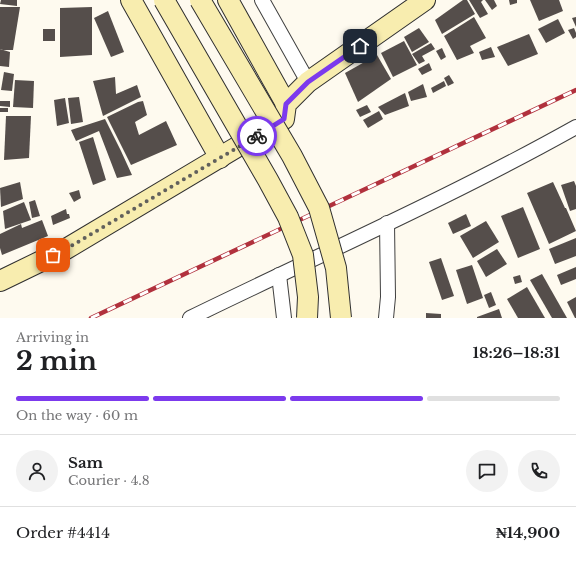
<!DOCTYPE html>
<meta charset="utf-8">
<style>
body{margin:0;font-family:"Libre Baskerville",serif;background:#f2f2f2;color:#202124;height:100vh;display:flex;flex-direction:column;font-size:15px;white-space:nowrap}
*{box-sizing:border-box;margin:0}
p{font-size:13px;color:#757577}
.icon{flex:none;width:22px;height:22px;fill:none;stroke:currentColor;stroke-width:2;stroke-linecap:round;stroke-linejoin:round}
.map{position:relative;height:318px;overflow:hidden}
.panel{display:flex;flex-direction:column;background:#fff;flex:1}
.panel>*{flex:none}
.pin{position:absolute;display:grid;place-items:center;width:34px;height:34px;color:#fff;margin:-17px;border-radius:8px;box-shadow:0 2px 6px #0006}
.courier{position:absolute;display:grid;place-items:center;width:40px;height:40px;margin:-20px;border:3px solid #7c3aed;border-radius:50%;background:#fff;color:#222;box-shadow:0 1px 5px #0007}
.summary em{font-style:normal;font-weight:800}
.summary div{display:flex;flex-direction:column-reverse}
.summary{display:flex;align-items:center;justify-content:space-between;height:68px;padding:0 16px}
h1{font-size:26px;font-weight:800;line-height:30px}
.bar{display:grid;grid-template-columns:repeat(4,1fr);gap:6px 4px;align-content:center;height:48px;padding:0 16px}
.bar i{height:5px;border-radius:3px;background:#e0e0e0}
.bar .selected{background:#7c3aed}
.bar p{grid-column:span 4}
.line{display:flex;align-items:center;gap:10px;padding:0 16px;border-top:1px solid #e0e0e0}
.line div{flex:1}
.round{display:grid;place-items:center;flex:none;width:42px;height:42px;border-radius:21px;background:#f2f2f2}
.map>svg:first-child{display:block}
.building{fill:#554e4b}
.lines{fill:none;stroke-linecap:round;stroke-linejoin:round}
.street-casing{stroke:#404040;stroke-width:16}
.secondary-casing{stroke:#2f2f2f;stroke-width:22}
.street{stroke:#fff;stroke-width:14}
.secondary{stroke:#f8edaf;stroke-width:20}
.rail-casing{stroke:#b1313d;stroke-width:4.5}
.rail{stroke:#fff;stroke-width:3;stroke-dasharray:9;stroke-linecap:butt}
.secondary-bridge-casing{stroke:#2f2f2f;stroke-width:22;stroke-linecap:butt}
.secondary-bridge{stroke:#f8edaf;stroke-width:20}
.done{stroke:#61605c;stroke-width:4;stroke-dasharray:0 7.2}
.route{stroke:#7c3aed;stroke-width:5}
</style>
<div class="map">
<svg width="576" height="318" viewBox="0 0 576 318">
<rect width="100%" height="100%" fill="#fefaef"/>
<!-- building -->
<g class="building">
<path d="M1,0H17V6L0,4Z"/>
<path d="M463,0H467L475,14L442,34L435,20Z"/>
<path d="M469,0H483L481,2L488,14L480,18Z"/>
<path d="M485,0H494L497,6L492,10Z"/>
<path d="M509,0H517V3L510,5Z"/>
<path d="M530,0H559L563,11L539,21Z"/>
<path d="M0,7H20L13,50H3L0,49Z"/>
<path d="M92,7V55L60,57V8Z"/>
<path d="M108,11L124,52L111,57L94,18Z"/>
<path d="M474,17L486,38L470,46L474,53L457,60L444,36Z"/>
<path d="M576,17V27L572,18Z"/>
<path d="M558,19L565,33L546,43L538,29Z"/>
<path d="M419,28L429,42L412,52L404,37Z"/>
<path d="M574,28L576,33V37L573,39L568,30Z"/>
<rect x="43" y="29" width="12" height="12"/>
<path d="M529,34L538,54L508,66L497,47Z"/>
<path d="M404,41L417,65L393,77L381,53Z"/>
<path d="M431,43L435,49L422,56L425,61L419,64L412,54Z"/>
<path d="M491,47L495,57L482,60L479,52Z"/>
<path d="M442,48L446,57L441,60L436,51Z"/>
<path d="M0,49L10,52L9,67L0,66Z"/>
<path d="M377,55L391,79L358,102L345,73Z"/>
<path d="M429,63L432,70L422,75L418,69Z"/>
<path d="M4,72L14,74L12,91L1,90Z"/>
<path d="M449,75L454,83L448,86L444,78Z"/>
<path d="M115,77L116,94L137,85L141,97L103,116L93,81Z"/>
<path d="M15,80L34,81L33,108L13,107Z"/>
<path d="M444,81L446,86L433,93L431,88Z"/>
<path d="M423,84L427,97L411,101L408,92Z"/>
<path d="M405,93L409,106L385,115L378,107Z"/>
<path d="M79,97L83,122L71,124L68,98Z"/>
<path d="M65,98L69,123L57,126L54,100Z"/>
<path d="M0,101H10V107L0,106Z"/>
<path d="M143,101L147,115L135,122L139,135L166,121L177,145L131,165L107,117L138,102Z"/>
<path d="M367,105L371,112L360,117L356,110Z"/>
<rect x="0" y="108" width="8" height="4"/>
<path d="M379,111L383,119L368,128L363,120Z"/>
<path d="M6,116H31L29,158L4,160Z"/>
<path d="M105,119L121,151L132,175L117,178L99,131L76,141L71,130Z"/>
<path d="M93,137L106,180L93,185L79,142Z"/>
<path d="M574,181L576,186V209L570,211L561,185Z"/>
<path d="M20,182L23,199L1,207L0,188Z"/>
<path d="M553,182L565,208H566L576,231L549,244L527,193Z"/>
<path d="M79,190L81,198L74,202L69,193Z"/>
<path d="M35,200L40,216L32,218L29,202Z"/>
<path d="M24,202L31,220L5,229L3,211Z"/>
<path d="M523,207L540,249L518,258L501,216Z"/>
<path d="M66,209L67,214H69L70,218L53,225L51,216Z"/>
<path d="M466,214L471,226L453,234L448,223Z"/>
<path d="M42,220L48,236L2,255L0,248V234L21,224L22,228Z"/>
<path d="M486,221L499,242L473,258L460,236Z"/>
<path d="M576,238V256L555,264L549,249Z"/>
<path d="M497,249L507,264L486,277L477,261Z"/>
<path d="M441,258L454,296L442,300L429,262Z"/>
<path d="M472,265L483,298L467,304L456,270Z"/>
<path d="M576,267V279L561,285L557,275Z"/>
<path d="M542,274L567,318H552L530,280Z"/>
<path d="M520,275L522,282L515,284L513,277Z"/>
<path d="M527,287L545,318H518L507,299Z"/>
<path d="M491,292L496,305L489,308L484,295Z"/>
<path d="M576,297V318H575L567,302Z"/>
<path d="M499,309L502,318H477V317Z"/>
<path d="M426,313L441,314V318H426Z"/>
</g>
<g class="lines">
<defs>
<g id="street">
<path d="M262,0L308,82"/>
<path d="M279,275L284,318"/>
<path d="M190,318C319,255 451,197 576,127"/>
<path d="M386,318L388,297L387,223"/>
</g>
<g id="secondary">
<path d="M131,0L220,158"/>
<path d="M228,0L286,104"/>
<path d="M0,281L66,249L284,119L286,104L308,82L425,0"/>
</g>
</defs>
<!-- street casing -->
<use href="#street" class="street-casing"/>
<!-- secondary casing -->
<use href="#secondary" class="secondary-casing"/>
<!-- street -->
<use href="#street" class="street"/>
<!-- secondary -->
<use href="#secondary" class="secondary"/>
<defs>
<path id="rail" d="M91,318L576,90"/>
</defs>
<!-- rail casing -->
<use href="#rail" class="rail-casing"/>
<!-- rail -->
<use href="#rail" class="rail"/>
<defs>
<g id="secondary-bridge">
<path d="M164,0L268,180L288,217L303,255L308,297L307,318"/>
<path d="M200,0L292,156L319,208L336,268L341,318"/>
</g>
</defs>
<!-- secondary-bridge casing -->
<use href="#secondary-bridge" class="secondary-bridge-casing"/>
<!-- secondary-bridge -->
<use href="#secondary-bridge" class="secondary-bridge"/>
</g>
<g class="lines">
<!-- done -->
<path class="done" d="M53,255L66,249L257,136"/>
<!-- route -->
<path class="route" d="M257,136L284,119L286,104L308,82L360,46"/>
</g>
</svg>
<div class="pin" style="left:53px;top:255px;background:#ea580c"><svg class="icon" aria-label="bag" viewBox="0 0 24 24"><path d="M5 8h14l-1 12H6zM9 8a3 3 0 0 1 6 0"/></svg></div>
<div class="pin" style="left:360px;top:46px;background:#1f2937"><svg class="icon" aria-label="home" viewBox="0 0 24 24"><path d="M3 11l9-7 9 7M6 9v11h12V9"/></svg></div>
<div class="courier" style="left:257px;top:136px"><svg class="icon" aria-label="bike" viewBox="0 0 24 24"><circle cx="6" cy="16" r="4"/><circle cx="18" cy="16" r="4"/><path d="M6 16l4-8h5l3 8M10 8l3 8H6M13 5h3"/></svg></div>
</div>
<section class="panel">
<div class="summary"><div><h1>2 min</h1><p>Arriving in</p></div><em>18:26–18:31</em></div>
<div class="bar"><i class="selected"></i><i class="selected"></i><i class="selected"></i><i></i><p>On the way · 60 m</p></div>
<div class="line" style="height:72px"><a class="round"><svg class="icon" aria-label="person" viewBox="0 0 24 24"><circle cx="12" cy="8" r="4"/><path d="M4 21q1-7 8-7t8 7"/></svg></a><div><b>Sam</b><p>Courier · 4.8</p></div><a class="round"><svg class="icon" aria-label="chat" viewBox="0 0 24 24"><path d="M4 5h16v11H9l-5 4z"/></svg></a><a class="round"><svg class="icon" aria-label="phone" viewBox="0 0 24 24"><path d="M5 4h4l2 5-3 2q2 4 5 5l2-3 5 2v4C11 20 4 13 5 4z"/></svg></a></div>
<div class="line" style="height:52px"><div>Order #4414</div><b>₦14,900</b></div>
</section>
